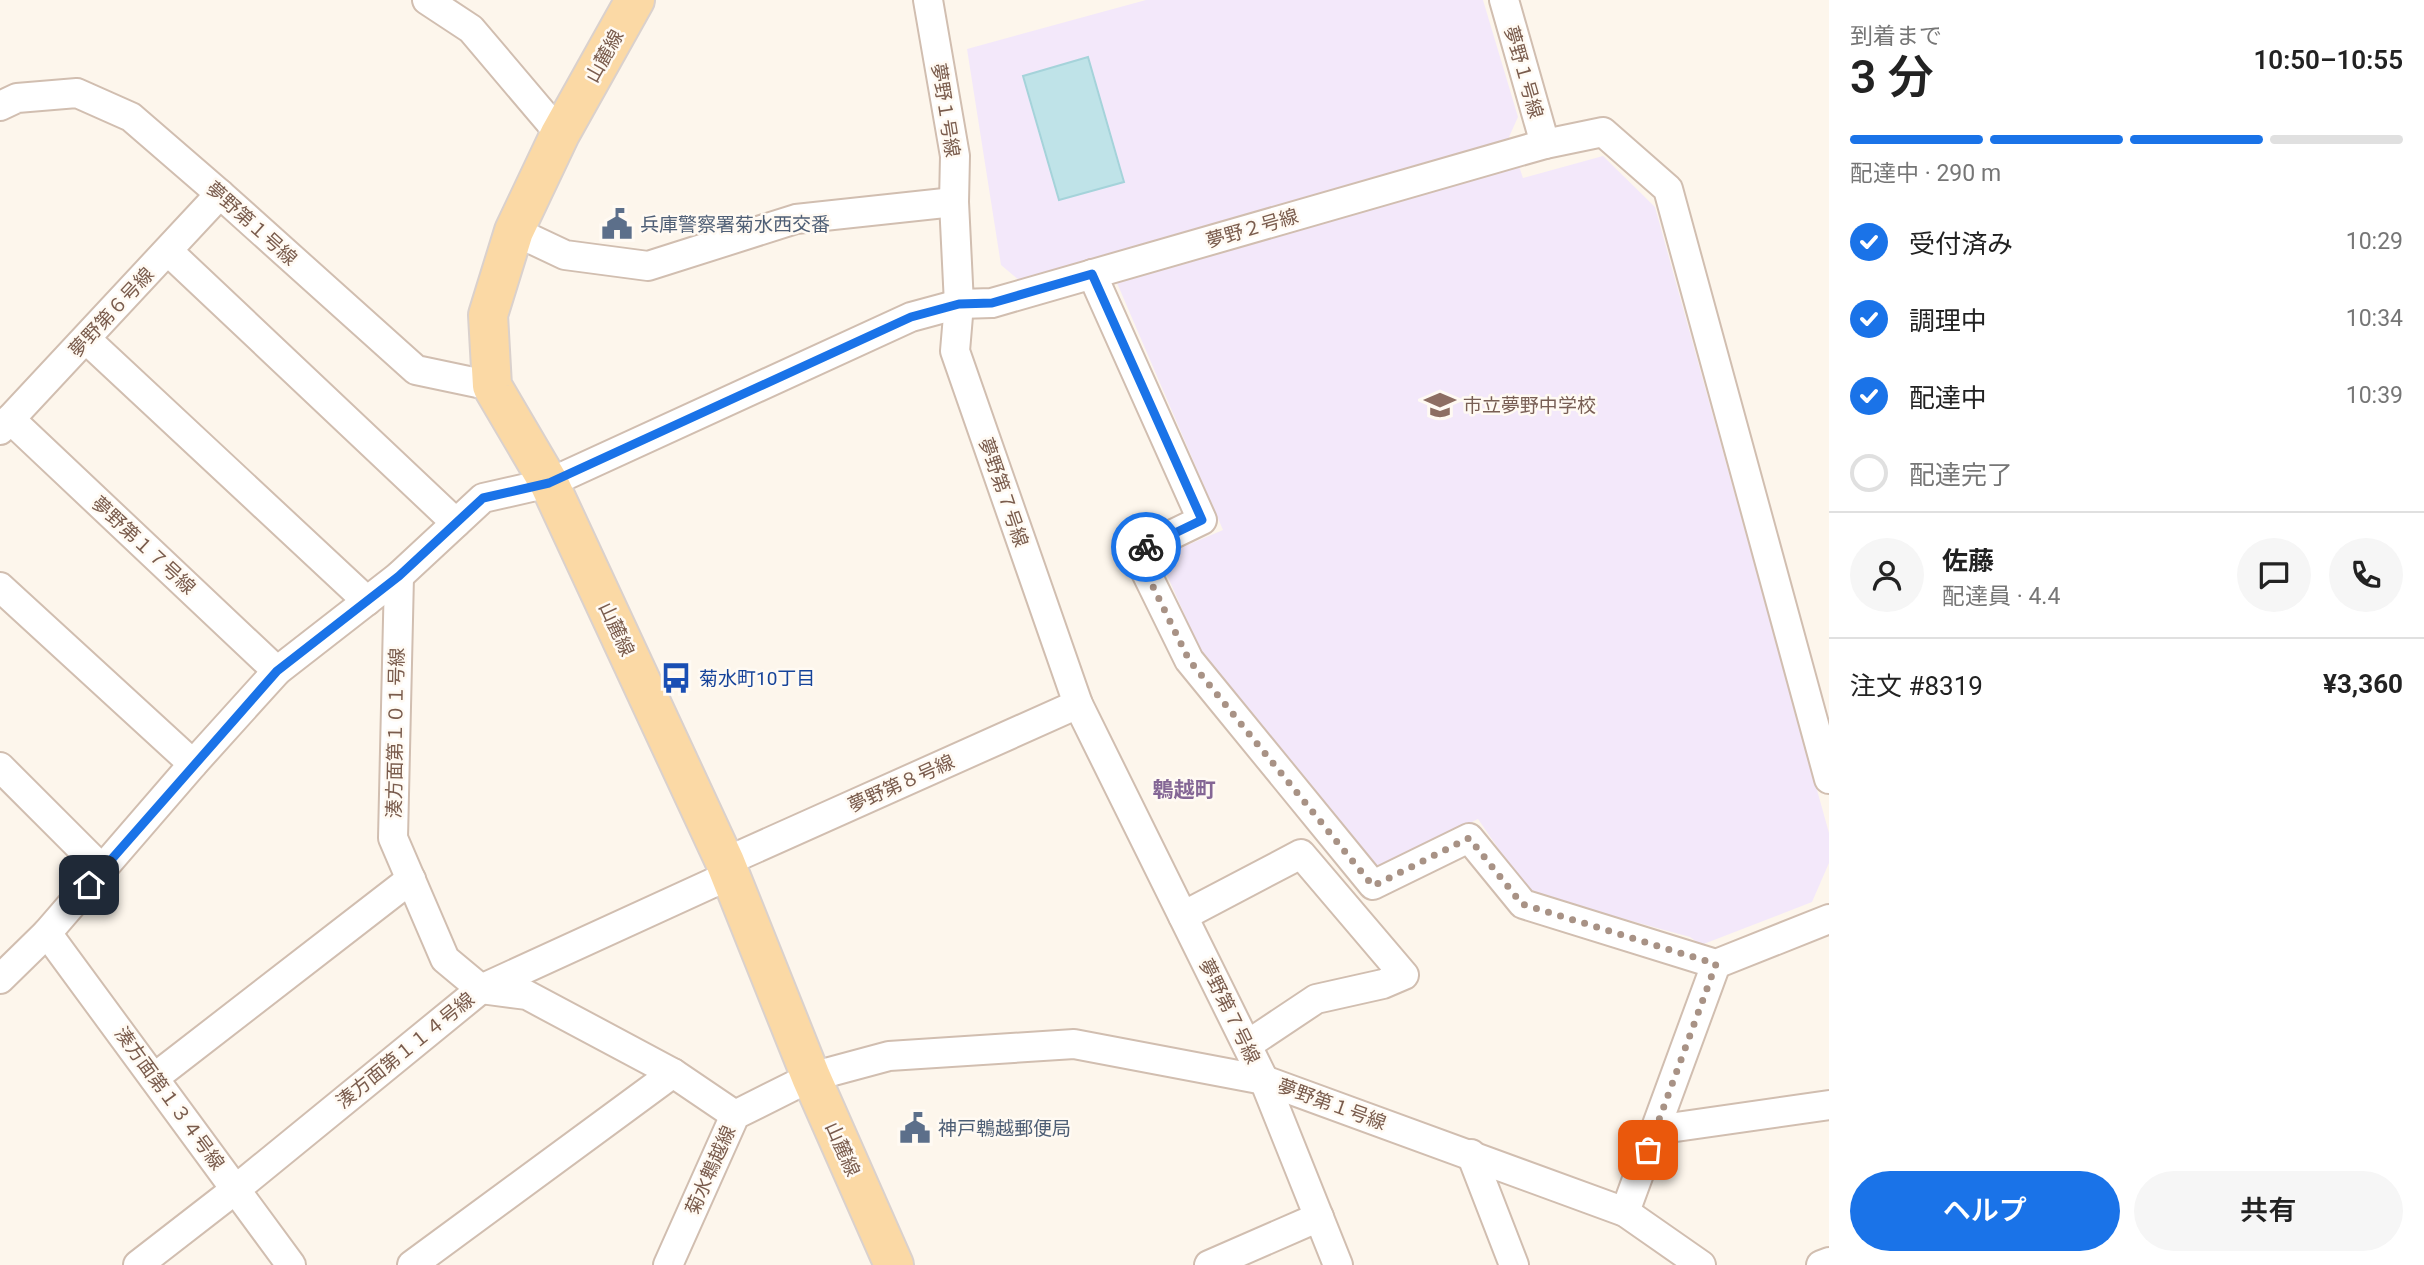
<!DOCTYPE html>
<html lang="ja">
<meta charset="utf-8">
<style>
body{margin:0;font-family:Roboto,"Noto Sans JP",sans-serif;background:#f6f6f6;color:#222;height:100vh;display:flex;flex-direction:column;font-size:26px;white-space:nowrap}
*{box-sizing:border-box;margin:0}
p{font-size:23px;color:#767676}
.icon{flex:none;width:38px;height:38px;fill:none;stroke:currentColor;stroke-width:2;stroke-linecap:round;stroke-linejoin:round}
.map{position:relative;flex:1;overflow:hidden}
.details{display:flex;flex-direction:column;background:#fff;width:595px}
.details>*{flex:none}
.pin{position:absolute;display:grid;place-items:center;width:60px;height:60px;color:#fff;margin:-30px;border-radius:14px;box-shadow:0 4px 10px #0006}
.courier{position:absolute;display:grid;place-items:center;width:70px;height:70px;margin:-35px;border:5px solid #1a73e8;border-radius:50%;background:#fff;color:#222;box-shadow:0 2px 9px #0007}
.head em{font-style:normal;font-weight:600}
.head div{display:flex;flex-direction:column-reverse}
.head{display:flex;align-items:center;justify-content:space-between;height:119px;padding:0 21px}
h1{font-size:46px;font-weight:600;line-height:52px}
.bar{display:grid;grid-template-columns:repeat(4,1fr);gap:10px 7px;align-content:center;height:84px;padding:0 21px}
.bar i{height:9px;border-radius:5px;background:#e0e0e0}
.bar .selected{background:#1a73e8}
.bar p{grid-column:span 4}
.line{display:flex;align-items:center;gap:18px;padding:0 21px;border-top:2px solid #e0e0e0}
.line div{flex:1}
.round{display:grid;place-items:center;flex:none;width:74px;height:74px;border-radius:37px;background:#f6f6f6}
ol{padding:0 21px;list-style:none}
li{display:flex;align-items:center;gap:21px;height:77px}
li p{margin-inline-start:auto}
li .icon{padding:7px;border-radius:50%;background:#1a73e8;color:#fff;stroke-width:4}
li:last-child{color:#767676}
li i{width:38px;height:38px;border:4px solid #e0e0e0;border-radius:50%}
.action{display:flex;gap:14px;margin-top:auto;padding:14px 21px}
.action a{flex:1;height:80px;border-radius:42px;background:#1a73e8;color:#fff;font-size:28px;font-weight:600;line-height:80px;text-align:center}
.action a+a{background:#f6f6f6;color:#222}
main{display:flex;flex:1;min-height:0}
.map>svg:first-child{display:block}
.education{fill:#f3e8fa}
.water{fill:#bfe3e8;stroke:#a5d3da;stroke-width:2}
.lines{fill:none;stroke-linecap:round;stroke-linejoin:round}
.street-casing{stroke:#d1beb0;stroke-width:32}
.primary-casing{stroke:#dad1cd;stroke-width:42}
.street{stroke:#fff;stroke-width:28}
.primary{stroke:#fbd9a5;stroke-width:38}
.done{stroke:#a89285;stroke-width:7;stroke-dasharray:0 12.6}
.route{stroke:#1a73e8;stroke-width:9}
.labels{text-anchor:middle;stroke-width:5;stroke-linejoin:round;paint-order:stroke}
.street-label{font-size:19px;fill:#7a5c4d;stroke:#fffaf3}
.service-label{font-size:19px;fill:#4e5e75;stroke:#fffaf3;text-anchor:start}
.education-label{font-size:19px;fill:#785e54;stroke:#fffaf3;text-anchor:start}
.transit-label{font-size:19px;fill:#164399;stroke:#fffaf3;text-anchor:start}
.neighbourhood-label{font-size:21px;font-weight:bold;fill:#846695;stroke:#fffaf3}
</style>
<main>
<div class="map">
<svg width="1829" height="1265" viewBox="0 0 1829 1265">
<rect width="100%" height="100%" fill="#fdf6ec"/>
<!-- education -->
<path class="education" d="M1146,0H1483L1518,117L1509,137L1523,178L1603,156L1655,207L1829,833V863L1812,902L1701,945L1690,937L1529,893L1478,819L1374,868L1201,652L1159,557L1223,530L1105,255L1019,280L1001,265L967,49Z"/>
<!-- water -->
<path class="water" d="M1088,57L1124,182L1059,200L1023,76Z"/>
<g class="lines">
<defs>
<g id="street">
<path d="M427,0L471,29L560,134"/>
<path d="M928,0L955,156L954,202L959,304L955,351L1078,704L1264,1080L1338,1265"/>
<path d="M1504,0L1545,144"/>
<path d="M0,106L17,98L77,93L131,117L220,194L416,370L492,386"/>
<path d="M514,231L565,255L648,266L796,219L954,202"/>
<path d="M168,251L456,523"/>
<path d="M1092,274L1202,520L1136,552L1189,660L1373,885L1469,838L1523,904L1716,964L1829,919"/>
<path d="M86,339L367,601"/>
<path d="M10,419L277,671"/>
<path d="M0,430L220,194"/>
<path d="M399,576L393,838L445,959L481,989"/>
<path d="M0,587L193,764"/>
<path d="M0,767L102,869"/>
<path d="M725,862L1078,704"/>
<path d="M1183,916L1301,854L1404,975L1383,984L1316,999L1247,1045"/>
<path d="M47,933L291,1265"/>
<path d="M0,979L47,933L193,764L277,671L399,576L483,498L549,483L911,317L959,304L992,303L1545,144L1603,132L1668,189L1829,779"/>
<path d="M481,989L527,995L673,1073L735,1115"/>
<path d="M154,1078L411,879"/>
<path d="M1655,1130L1829,1105"/>
<path d="M1471,1154L1514,1265"/>
<path d="M1625,1212L1716,964"/>
<path d="M138,1265L236,1189L481,989L730,875"/>
<path d="M412,1265L673,1073"/>
<path d="M668,1265L735,1115L811,1077L889,1056L1074,1044L1264,1080L1625,1212L1701,1265"/>
<path d="M1209,1265L1319,1217"/>
<path d="M1821,1265L1829,1262"/>
</g>
<path id="primary" d="M635,0L560,134L514,231L488,315L492,386L549,483L725,862L811,1077L894,1265"/>
</defs>
<!-- street casing -->
<use href="#street" class="street-casing"/>
<!-- primary casing -->
<use href="#primary" class="primary-casing"/>
<!-- street -->
<use href="#street" class="street"/>
<!-- primary -->
<use href="#primary" class="primary"/>
</g>
<g class="lines">
<!-- done -->
<path class="done" d="M1146,547L1136,552L1189,660L1373,886L1469,838L1522,904L1716,964L1648,1150"/>
<!-- route -->
<path class="route" d="M89,885L277,671L399,576L483,498L549,483L911,317L959,304L992,303L1092,274L1202,520L1146,547"/>
</g>
<!-- icons -->
<defs>
<symbol id="civic-bare" viewBox="-9 -9 18 18"><path d="M-.6-6.5H3V-4.5H.6V-3L4-1V1h2V6H-6V1h2V-1L-.6-3ZM-1.2 2.5V6h2.4V2.5Z" fill="#5c6f8a" stroke="#fffaf3" stroke-width="2.5" paint-order="stroke"/></symbol>
<symbol id="school-bare" viewBox="-9 -9 18 18"><path d="M0-5L7-2L0 1L-7-2ZM-4 1L0 2.5L4 1V4Q0 6-4 4Z" fill="#8d6e63" stroke="#fffaf3" stroke-width="2.5" paint-order="stroke"/></symbol>
<symbol id="bus-bare" viewBox="-9 -9 18 18"><path d="M-5-6H5V4H4V6H2V4H-2V6H-4V4H-5ZM-3.5-4V0h7V-4ZM-3.5 1.2v1.5H-2V1.2ZM2 1.2v1.5H3.5V1.2Z" fill="#1a4fb4" stroke="#fffaf3" stroke-width="2.5" paint-order="stroke"/></symbol>
</defs>
<g fill-rule="evenodd">
<use href="#civic-bare" x="595" y="202" width="44" height="44"/>
<use href="#school-bare" x="1418" y="383" width="44" height="44"/>
<use href="#bus-bare" x="654" y="656" width="44" height="44"/>
<use href="#civic-bare" x="893" y="1106" width="44" height="44"/>
</g>
<g class="labels">
<!-- street labels -->
<g class="street-label">
<text transform="translate(604 56) rotate(-61)" y="7">山麓線</text>
<text transform="translate(1524 72) rotate(74)" y="7">夢野１号線</text>
<text transform="translate(946 110) rotate(81)" y="7">夢野１号線</text>
<text transform="translate(252 223) rotate(42)" y="7">夢野第１号線</text>
<text transform="translate(1252 228) rotate(-16)" y="7">夢野２号線</text>
<text transform="translate(111 312) rotate(-47)" y="7">夢野第６号線</text>
<text transform="translate(1004 492) rotate(71)" y="7">夢野第７号線</text>
<text transform="translate(144 545) rotate(43)" y="7">夢野第１７号線</text>
<text transform="translate(617 629) rotate(65)" y="7">山麓線</text>
<text transform="translate(395 733) rotate(-89)" y="7">湊方面第１０１号線</text>
<text transform="translate(901 783) rotate(-24)" y="7">夢野第８号線</text>
<text transform="translate(1230 1011) rotate(64)" y="7">夢野第７号線</text>
<text transform="translate(405 1050) rotate(-39)" y="7">湊方面第１１４号線</text>
<text transform="translate(170 1098) rotate(54)" y="7">湊方面第１３４号線</text>
<text transform="translate(1332 1104) rotate(20)" y="7">夢野第１号線</text>
<text transform="translate(843 1149) rotate(66)" y="7">山麓線</text>
<text transform="translate(710 1170) rotate(-66)" y="7">菊水鵯越線</text>
</g>
<!-- service labels -->
<g class="service-label">
<text x="640" y="231">兵庫警察署菊水西交番</text>
<text x="938" y="1135">神戸鵯越郵便局</text>
</g>
<!-- education labels -->
<g class="education-label">
<text x="1463" y="412">市立夢野中学校</text>
</g>
<!-- transit labels -->
<g class="transit-label">
<text x="699" y="685">菊水町10丁目</text>
</g>
<!-- neighbourhood labels -->
<g class="neighbourhood-label">
<text x="1184" y="797">鵯越町</text>
</g>
</g>
</svg>
<div class="pin" style="left:1648px;top:1150px;background:#ea580c"><svg class="icon" aria-label="bag" viewBox="0 0 24 24"><path d="M5 8h14l-1 12H6zM9 8a3 3 0 0 1 6 0"/></svg></div>
<div class="pin" style="left:89px;top:885px;background:#1f2937"><svg class="icon" aria-label="home" viewBox="0 0 24 24"><path d="M3 11l9-7 9 7M6 9v11h12V9"/></svg></div>
<div class="courier" style="left:1146px;top:547px"><svg class="icon" aria-label="bike" viewBox="0 0 24 24"><circle cx="6" cy="16" r="4"/><circle cx="18" cy="16" r="4"/><path d="M6 16l4-8h5l3 8M10 8l3 8H6M13 5h3"/></svg></div>
</div>
<section class="details">
<div class="head"><div><h1>3 分</h1><p>到着まで</p></div><em>10:50–10:55</em></div>
<div class="bar"><i class="selected"></i><i class="selected"></i><i class="selected"></i><i></i><p>配達中 · 290 m</p></div>
<ol>
<li><svg class="icon" aria-label="check" viewBox="0 0 24 24"><path d="M5 12l5 5 9-10"/></svg>受付済み<p>10:29</p></li>
<li><svg class="icon" aria-label="check" viewBox="0 0 24 24"><path d="M5 12l5 5 9-10"/></svg>調理中<p>10:34</p></li>
<li><svg class="icon" aria-label="check" viewBox="0 0 24 24"><path d="M5 12l5 5 9-10"/></svg>配達中<p>10:39</p></li>
<li><i></i>配達完了</li>
</ol>
<div class="line" style="height:126px"><a class="round"><svg class="icon" aria-label="person" viewBox="0 0 24 24"><circle cx="12" cy="8" r="4"/><path d="M4 21q1-7 8-7t8 7"/></svg></a><div><b>佐藤</b><p>配達員 · 4.4</p></div><a class="round"><svg class="icon" aria-label="chat" viewBox="0 0 24 24"><path d="M4 5h16v11H9l-5 4z"/></svg></a><a class="round"><svg class="icon" aria-label="phone" viewBox="0 0 24 24"><path d="M5 4h4l2 5-3 2q2 4 5 5l2-3 5 2v4C11 20 4 13 5 4z"/></svg></a></div>
<div class="line" style="height:91px"><div>注文 #8319</div><b>¥3,360</b></div>
<div class="action"><a>ヘルプ</a><a>共有</a></div>
</section>
</main>
